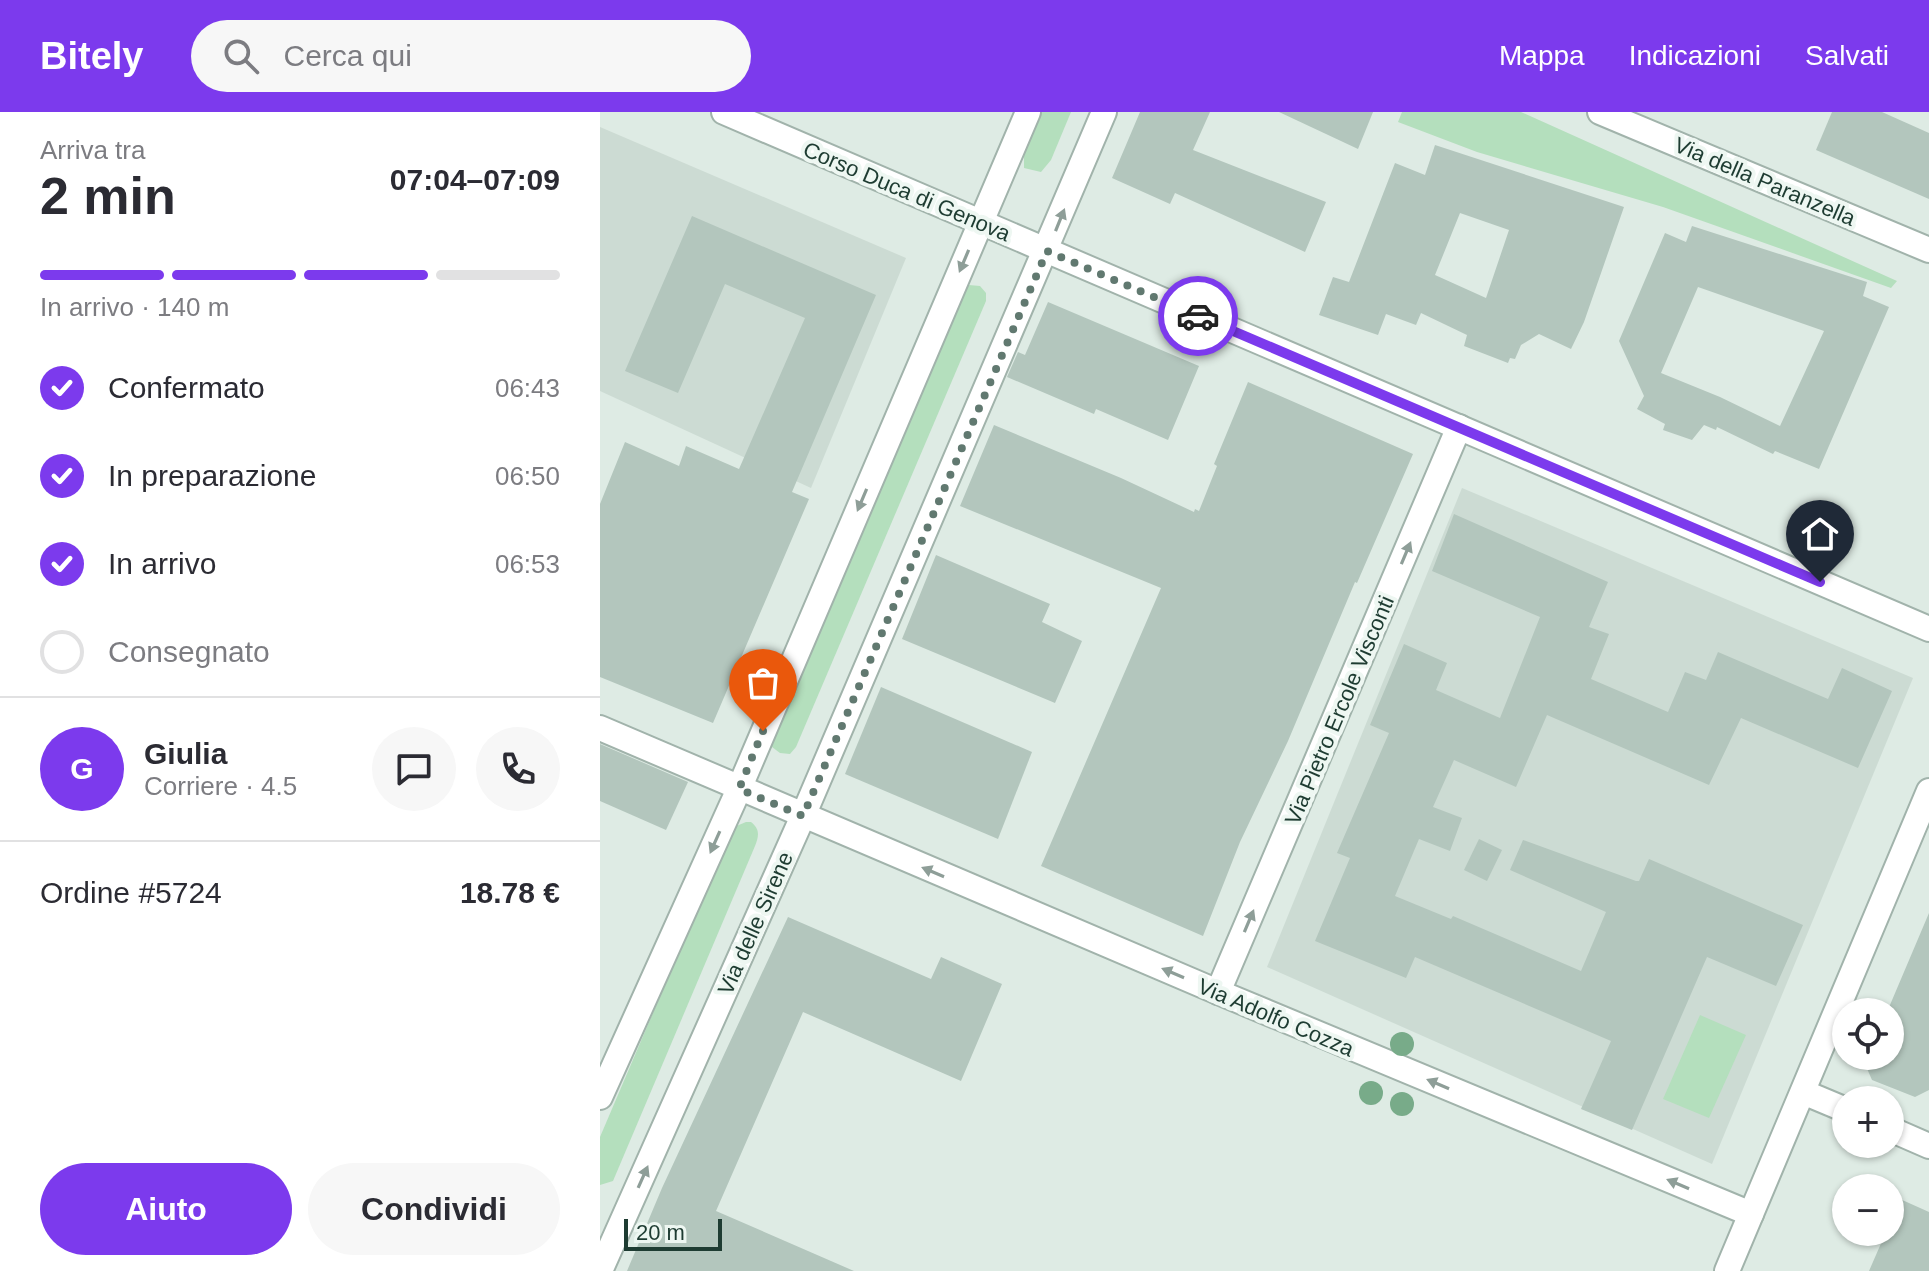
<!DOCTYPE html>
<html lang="it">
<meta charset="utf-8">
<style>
body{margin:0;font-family:Helvetica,sans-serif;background:#f7f7f7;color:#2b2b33;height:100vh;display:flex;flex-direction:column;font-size:30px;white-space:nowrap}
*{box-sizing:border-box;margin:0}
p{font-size:26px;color:#7c7c81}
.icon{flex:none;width:44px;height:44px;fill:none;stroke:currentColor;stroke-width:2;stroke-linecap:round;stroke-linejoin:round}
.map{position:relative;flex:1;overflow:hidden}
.panel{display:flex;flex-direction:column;background:#fff;width:600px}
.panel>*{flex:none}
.tools{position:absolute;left:1232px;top:886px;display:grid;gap:16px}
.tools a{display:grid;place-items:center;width:72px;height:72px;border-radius:50%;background:#fff;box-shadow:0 2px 6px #0004;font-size:40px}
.scale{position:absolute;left:24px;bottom:20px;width:98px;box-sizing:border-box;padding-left:8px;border:4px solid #1e3c32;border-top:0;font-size:22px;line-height:28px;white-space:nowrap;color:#1e3c32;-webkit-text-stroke:6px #eef7f2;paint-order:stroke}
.pin{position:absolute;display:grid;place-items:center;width:68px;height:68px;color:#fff;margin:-82px -34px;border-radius:50% 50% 50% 0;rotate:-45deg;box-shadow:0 0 8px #0007}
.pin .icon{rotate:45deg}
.courier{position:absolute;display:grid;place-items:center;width:80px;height:80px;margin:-40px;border:6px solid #7c3aed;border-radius:50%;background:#fff;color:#222;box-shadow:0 2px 10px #0007}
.head em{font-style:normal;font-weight:700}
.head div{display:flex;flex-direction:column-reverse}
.head{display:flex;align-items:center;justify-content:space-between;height:136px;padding:0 40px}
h1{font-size:52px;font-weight:700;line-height:60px}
.bar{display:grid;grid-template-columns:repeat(4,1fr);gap:12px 8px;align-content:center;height:96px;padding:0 40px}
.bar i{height:10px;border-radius:6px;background:#e1e1e2}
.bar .current{background:#7c3aed}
.bar p{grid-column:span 4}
.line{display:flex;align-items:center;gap:20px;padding:0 40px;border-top:2px solid #e1e1e2}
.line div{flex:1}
.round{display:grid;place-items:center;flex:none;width:84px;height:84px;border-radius:42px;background:#f7f7f7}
ol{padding:0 40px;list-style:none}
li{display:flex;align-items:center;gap:24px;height:88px}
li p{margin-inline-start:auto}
li .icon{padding:8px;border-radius:50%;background:#7c3aed;color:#fff;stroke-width:4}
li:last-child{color:#7c7c81}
li i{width:44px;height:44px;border:4px solid #e1e1e2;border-radius:50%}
.action{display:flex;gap:16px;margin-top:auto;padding:16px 40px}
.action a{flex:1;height:92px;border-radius:48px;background:#7c3aed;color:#fff;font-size:32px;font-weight:700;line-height:92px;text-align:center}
.action a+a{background:#f7f7f7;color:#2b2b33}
header{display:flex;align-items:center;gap:48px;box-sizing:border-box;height:112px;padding:0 40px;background:#7c3aed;color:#fff}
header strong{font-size:38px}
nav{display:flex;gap:44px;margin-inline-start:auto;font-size:28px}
.search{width:560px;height:72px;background:#f7f7f7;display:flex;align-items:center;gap:20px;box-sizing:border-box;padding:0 28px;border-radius:44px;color:#7c7c81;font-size:30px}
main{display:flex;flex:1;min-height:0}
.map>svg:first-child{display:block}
.built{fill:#ccdbd3}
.green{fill:#b4dfbd}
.building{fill:#b3c6bd;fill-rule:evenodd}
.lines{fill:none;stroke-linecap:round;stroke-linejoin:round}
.minor-casing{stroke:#a1b3ab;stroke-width:28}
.minor{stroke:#fff;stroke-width:24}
.tree{fill:#78ab89}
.oneway{fill:#8e9e98}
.done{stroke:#617970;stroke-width:8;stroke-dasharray:0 14.4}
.route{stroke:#7c3aed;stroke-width:10}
.labels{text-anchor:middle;stroke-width:8;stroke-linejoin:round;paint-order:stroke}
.street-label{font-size:22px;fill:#1e3c32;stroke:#eef7f2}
</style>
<header>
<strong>Bitely</strong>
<div class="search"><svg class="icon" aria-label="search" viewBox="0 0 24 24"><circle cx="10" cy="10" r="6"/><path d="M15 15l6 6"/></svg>Cerca qui</div>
<nav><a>Mappa</a><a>Indicazioni</a><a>Salvati</a></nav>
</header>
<main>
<section class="panel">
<div class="head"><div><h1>2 min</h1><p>Arriva tra</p></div><em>07:04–07:09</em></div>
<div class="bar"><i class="current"></i><i class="current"></i><i class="current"></i><i></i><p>In arrivo · 140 m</p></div>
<ol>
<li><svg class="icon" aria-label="check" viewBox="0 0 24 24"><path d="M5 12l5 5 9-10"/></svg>Confermato<p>06:43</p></li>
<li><svg class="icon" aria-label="check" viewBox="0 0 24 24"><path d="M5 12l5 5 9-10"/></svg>In preparazione<p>06:50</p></li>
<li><svg class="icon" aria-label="check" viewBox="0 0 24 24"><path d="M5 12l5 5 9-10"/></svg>In arrivo<p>06:53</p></li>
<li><i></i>Consegnato</li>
</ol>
<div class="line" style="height:144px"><b class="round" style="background:#7c3aed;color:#fff">G</b><div><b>Giulia</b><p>Corriere · 4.5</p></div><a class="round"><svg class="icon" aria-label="chat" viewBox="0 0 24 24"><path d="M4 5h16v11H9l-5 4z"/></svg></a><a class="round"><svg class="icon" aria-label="phone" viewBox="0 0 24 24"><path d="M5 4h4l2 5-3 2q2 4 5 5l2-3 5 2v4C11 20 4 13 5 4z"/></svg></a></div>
<div class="line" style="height:104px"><div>Ordine #5724</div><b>18.78 €</b></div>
<div class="action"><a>Aiuto</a><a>Condividi</a></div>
</section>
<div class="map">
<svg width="1329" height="1159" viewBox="0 0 1329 1159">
<rect width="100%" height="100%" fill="#deebe4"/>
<!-- built -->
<g class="built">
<path d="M0,15L306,146L211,376L0,279Z"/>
<path d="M862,376L1313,566L1112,1052L667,855Z"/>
</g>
<!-- green -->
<g class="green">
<path d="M440,0H471L451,48L441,60L424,56V37Z"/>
<path d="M802,0H921L1297,169L1291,176L1063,95L877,40L798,10Z"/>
<path d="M369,173L380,174L386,181V189L196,635L190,642L180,641L172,635L171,626L362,176Z"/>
<path d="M146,710H151C160,717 159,724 155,734L13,1069L0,1073V1025L128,725L134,715Z"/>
<path d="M1100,903L1146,923L1109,1006L1063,987Z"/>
</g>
<!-- building -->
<g class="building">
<path d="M540,0H610L593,38L726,90L705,140L575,81L570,92L512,66Z"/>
<path d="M679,0H773L758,37Z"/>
<path d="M1232,0H1282L1329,21V87L1216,38Z"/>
<path d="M835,33L1024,95L984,210L971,237L939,222L921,233L915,247L910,246L908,251L864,234L867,223L821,201L816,213L786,202L778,223L719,203L733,165L749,170L795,51L825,63ZM860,101L909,118L886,186L835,163Z"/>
<path d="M92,104L276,183L192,380L209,387L113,611L0,565V392L25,330L79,354L86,334L139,357L205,206L125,172L78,281L25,259Z"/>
<path d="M1092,114L1267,170L1263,184L1289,195L1219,357L1175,339L1173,342L1117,315L1116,318L1104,313L1092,328L1063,318L1065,312L1037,297L1044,284L1019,229L1065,121L1086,130ZM1098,175L1224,219L1180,314L1120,285L1061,261Z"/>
<path d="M448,190L599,254L568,328L496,297L494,302L407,265L418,240L425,243Z"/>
<path d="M648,270L813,342L757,471L755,470L688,629L640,730L603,824L441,754L561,476L360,394L394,313L521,366L594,400L595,397L599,399L617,354L614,352Z"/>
<path d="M854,402L1008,470L989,515L1009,522L991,567L1068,600L1085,560L1106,568L1118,540L1228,587L1242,556L1292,579L1258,656L1141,606L1109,673L947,603L916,675L854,648L833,695L862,706L850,739L819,727L795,784L851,807L853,804L981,859L1006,800L910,758L923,728L1036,769H1039L1049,747L1203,813L1176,874L1107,845L1032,1018L981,997L1011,929L815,845L806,866L715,829L750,746L737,741L789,621L770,613L804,532L847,551L836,578L900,606L940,505L832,459Z"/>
<path d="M336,443L450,492L442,510L482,529L455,591L302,527Z"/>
<path d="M281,575L432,640L398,727L245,662Z"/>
<path d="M0,632L88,670L66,718L0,689Z"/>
<path d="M879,727L902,738L887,769L864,758Z"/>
<path d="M1329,801V978L1315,985L1272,968L1265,952L1268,944H1290V900H1287Z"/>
<path d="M188,805L331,867L341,845L402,872L361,969L203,900L116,1099L254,1159H27L62,1076Z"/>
<path d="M1300,1087L1329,1100V1159H1269L1286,1120H1290V1110Z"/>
</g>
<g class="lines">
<defs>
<g id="minor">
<path d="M124,0L1329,517"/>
<path d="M1000,0L1329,138"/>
<path d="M0,616L618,880L1151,1102"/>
<path d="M618,880L859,315"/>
<path d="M1203,980L1246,998"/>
<path d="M0,985L139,677L428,0"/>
<path d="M1290,1017L1329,1034"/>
<path d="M0,1159L203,704L504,0"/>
<path d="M1127,1159L1329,679"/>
</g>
</defs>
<!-- minor casing -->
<use href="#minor" class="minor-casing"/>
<!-- minor -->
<use href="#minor" class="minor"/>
</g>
<!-- trees -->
<g class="tree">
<circle cx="802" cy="932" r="12"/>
<circle cx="771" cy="981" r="12"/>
<circle cx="802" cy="992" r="12"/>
</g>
<!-- one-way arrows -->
<defs><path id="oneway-solid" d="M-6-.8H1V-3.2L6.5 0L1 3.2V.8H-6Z" transform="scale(2)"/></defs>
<g class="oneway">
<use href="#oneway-solid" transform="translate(460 108) rotate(-68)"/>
<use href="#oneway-solid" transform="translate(364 149) rotate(113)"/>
<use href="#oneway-solid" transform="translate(262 388) rotate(113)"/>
<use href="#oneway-solid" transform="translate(806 441) rotate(-67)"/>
<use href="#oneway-solid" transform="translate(115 730) rotate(114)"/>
<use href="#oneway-solid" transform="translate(333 760) rotate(-157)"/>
<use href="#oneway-solid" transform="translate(649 809) rotate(-67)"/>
<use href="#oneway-solid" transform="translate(573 861) rotate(-157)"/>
<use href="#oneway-solid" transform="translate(838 972) rotate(-157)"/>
<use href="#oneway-solid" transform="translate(43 1065) rotate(-66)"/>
<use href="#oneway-solid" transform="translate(1078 1072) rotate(-157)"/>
</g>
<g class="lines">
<!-- done -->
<path class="done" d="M163,619L139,677L203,704L447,139L598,204"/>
<!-- route -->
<path class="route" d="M598,204L1220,470"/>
</g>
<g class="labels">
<!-- street labels -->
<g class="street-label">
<text transform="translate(1165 69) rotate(23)" y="8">Via della Paranzella</text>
<text transform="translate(307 79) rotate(23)" y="8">Corso Duca di Genova</text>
<text transform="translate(739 598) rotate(-67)" y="8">Via Pietro Ercole Visconti</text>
<text transform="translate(155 811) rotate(-66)" y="8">Via delle Sirene</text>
<text transform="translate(676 905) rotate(23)" y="8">Via Adolfo Cozza</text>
</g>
</g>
</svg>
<div class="tools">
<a><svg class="icon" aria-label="locate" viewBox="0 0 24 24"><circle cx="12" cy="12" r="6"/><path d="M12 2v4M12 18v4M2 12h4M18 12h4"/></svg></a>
<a>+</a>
<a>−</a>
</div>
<div class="scale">20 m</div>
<div class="pin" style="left:163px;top:619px;background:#ea580c"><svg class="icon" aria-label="bag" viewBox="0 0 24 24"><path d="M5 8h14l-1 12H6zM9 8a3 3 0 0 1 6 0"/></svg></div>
<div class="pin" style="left:1220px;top:470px;background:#1f2937"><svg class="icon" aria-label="home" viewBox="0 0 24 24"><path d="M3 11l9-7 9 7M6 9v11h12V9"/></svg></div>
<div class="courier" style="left:598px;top:204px"><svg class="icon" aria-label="car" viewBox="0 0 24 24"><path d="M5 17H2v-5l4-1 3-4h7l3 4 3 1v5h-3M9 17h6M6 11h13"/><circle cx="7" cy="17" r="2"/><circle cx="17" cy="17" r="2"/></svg></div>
</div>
</main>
